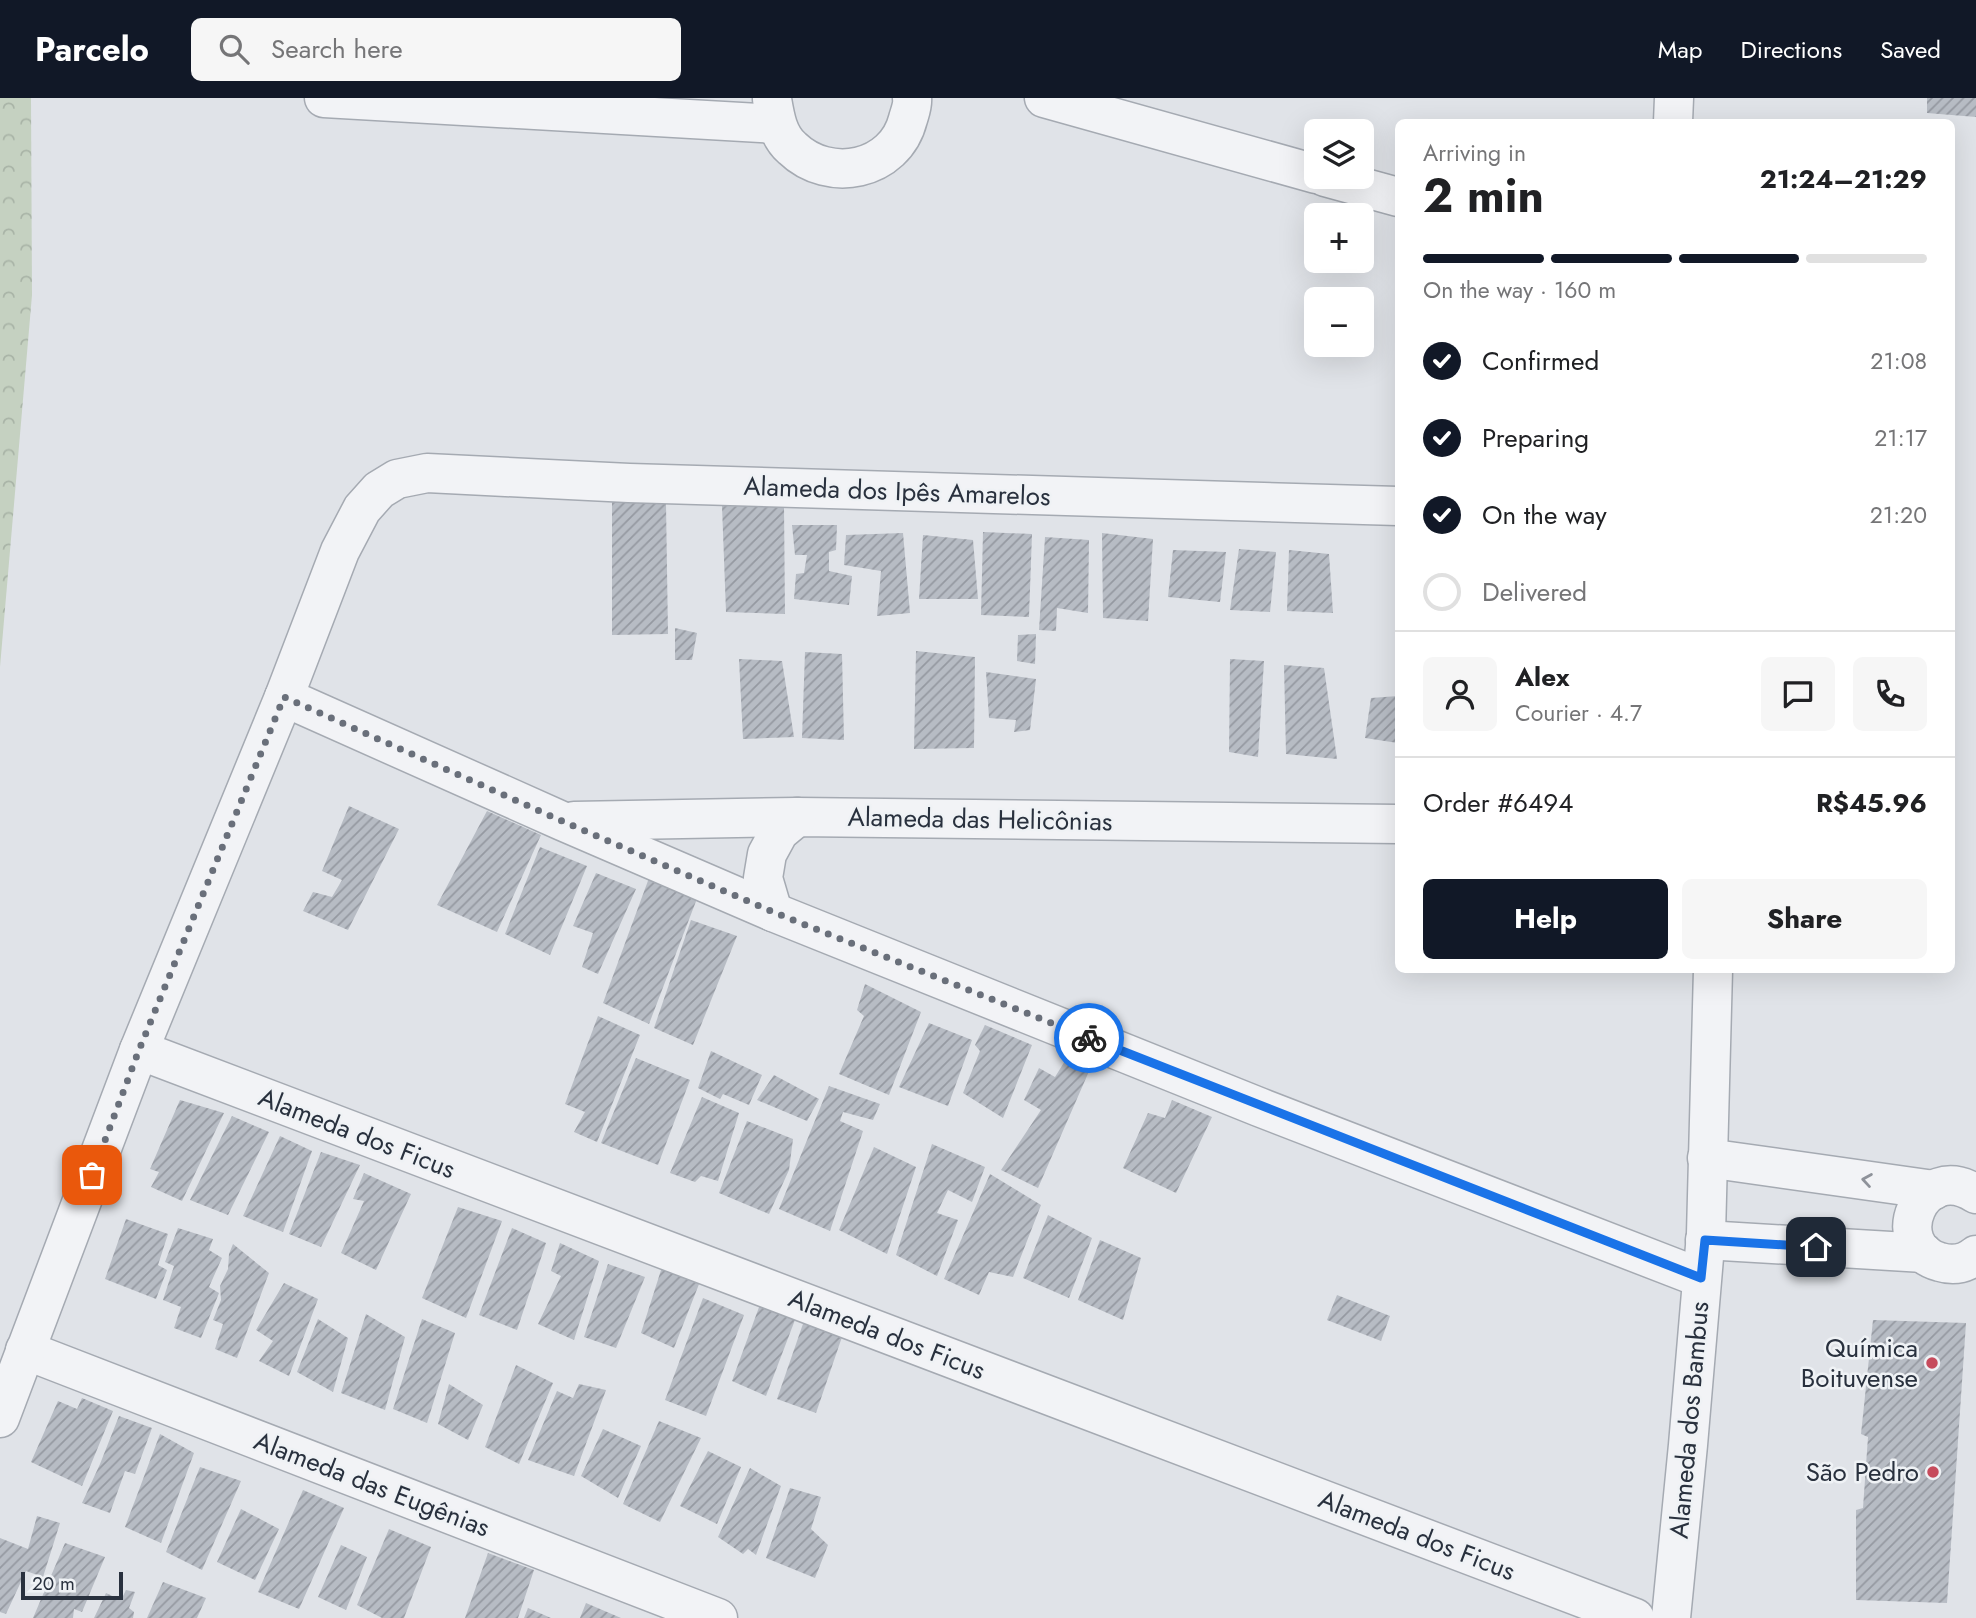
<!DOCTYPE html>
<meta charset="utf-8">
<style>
body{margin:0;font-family:Jost,sans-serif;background:#f6f6f6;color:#202124;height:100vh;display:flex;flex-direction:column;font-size:26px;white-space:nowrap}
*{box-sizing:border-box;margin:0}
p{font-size:23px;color:#757577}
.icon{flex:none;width:38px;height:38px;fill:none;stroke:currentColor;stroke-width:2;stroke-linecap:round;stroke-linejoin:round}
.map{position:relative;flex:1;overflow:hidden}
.details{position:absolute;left:1395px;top:21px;width:560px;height:854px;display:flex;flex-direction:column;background:#fff;border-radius:10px;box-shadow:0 7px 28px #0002}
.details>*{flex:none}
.tools{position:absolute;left:1304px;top:21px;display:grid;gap:14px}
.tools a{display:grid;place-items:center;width:70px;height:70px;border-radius:10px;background:#fff;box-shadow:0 7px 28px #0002;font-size:35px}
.scale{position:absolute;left:21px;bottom:18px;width:102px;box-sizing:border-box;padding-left:7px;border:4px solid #29313e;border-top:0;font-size:19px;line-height:24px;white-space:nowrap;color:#29313e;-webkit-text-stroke:5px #eff2f5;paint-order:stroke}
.pin{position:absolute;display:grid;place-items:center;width:60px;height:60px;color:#fff;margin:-30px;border-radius:14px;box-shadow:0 4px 10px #0006}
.courier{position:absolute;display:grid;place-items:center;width:70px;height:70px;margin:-35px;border:5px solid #1a73e8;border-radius:50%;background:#fff;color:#222;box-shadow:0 2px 9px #0007}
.summary em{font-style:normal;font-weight:700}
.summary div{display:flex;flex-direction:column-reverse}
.summary{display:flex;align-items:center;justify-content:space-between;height:119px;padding:0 28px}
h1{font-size:46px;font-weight:700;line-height:52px}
.bar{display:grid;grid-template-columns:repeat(4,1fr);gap:10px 7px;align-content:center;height:84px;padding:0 28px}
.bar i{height:9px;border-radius:5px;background:#e0e0e0}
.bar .current{background:#111827}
.bar p{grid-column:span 4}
.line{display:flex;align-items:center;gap:18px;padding:0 28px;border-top:2px solid #e0e0e0}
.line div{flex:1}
.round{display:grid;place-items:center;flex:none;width:74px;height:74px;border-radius:10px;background:#f6f6f6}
ol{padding:0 28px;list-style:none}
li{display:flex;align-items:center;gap:21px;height:77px}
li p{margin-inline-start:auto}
li .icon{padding:7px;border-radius:50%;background:#111827;color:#fff;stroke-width:4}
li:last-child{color:#757577}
li i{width:38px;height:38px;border:4px solid #e0e0e0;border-radius:50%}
.primary-button{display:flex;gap:14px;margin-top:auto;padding:14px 28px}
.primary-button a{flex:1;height:80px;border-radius:10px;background:#111827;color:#fff;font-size:28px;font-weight:700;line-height:80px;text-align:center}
.primary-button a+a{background:#f6f6f6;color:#202124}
header{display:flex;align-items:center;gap:42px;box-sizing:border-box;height:98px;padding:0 35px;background:#111827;color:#fff}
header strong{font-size:33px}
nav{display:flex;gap:38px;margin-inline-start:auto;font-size:24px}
.search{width:490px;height:63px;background:#f6f6f6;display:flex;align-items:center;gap:18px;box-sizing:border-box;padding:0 24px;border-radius:10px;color:#757577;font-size:26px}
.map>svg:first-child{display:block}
.park{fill:url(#park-crowns)}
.building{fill:url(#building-hatch)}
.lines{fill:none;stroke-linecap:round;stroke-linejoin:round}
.minor-casing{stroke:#a5aab2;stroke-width:41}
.minor{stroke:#f2f3f6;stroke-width:38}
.oneway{stroke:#8e929a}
.done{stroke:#696f7a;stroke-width:7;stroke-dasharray:0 12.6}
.route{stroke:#1a73e8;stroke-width:9}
.poi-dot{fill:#c64b5c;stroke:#eff2f5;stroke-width:2.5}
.labels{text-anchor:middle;stroke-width:5;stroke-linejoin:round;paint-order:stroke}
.street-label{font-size:26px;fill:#29313e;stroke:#eff2f5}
.poi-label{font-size:26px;fill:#29313e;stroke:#eff2f5;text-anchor:end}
</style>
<header>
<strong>Parcelo</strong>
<div class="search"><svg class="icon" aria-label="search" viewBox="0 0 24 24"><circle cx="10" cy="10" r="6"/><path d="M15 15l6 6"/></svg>Search here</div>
<nav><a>Map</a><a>Directions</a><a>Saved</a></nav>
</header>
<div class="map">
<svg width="1976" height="1520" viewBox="0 0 1976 1520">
<defs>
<pattern id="park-crowns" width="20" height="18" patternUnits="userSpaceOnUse" patternTransform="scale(1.75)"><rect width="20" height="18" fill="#c5d1c1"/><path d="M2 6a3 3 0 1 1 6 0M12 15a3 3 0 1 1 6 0" fill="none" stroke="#a9b4a7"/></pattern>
<pattern id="building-hatch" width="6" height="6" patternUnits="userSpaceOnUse" patternTransform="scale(1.75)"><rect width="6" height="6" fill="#b7bcc4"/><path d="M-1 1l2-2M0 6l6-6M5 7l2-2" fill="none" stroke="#9599a1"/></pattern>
</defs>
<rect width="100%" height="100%" fill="#e0e3e8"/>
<!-- park -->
<path class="park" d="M0,0H31L32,197L0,569Z"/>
<!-- building -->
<g class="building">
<path d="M1927,0H1976V19L1927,15Z"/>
<path d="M612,403L666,406L668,536L612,537Z"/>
<path d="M722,408L784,409L785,516L726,514Z"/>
<path d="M792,427H837L836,452L829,454V473L852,478L849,507L794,501L796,476L804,475L807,457H795Z"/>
<path d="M983,434L1032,436L1029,519L981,517Z"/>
<path d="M903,435L910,515L877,518L881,473L844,467L846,437Z"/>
<path d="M1102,435L1153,441L1148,523L1103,520Z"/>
<path d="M923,437L973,442L978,501H919Z"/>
<path d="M1045,439L1089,442L1088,515L1057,510L1056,533L1039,532Z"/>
<path d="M1239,451L1276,454L1270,514L1230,512Z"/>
<path d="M1173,452L1226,454L1220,504L1168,499Z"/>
<path d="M1289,452L1329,456L1333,515L1287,513Z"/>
<path d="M675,530L697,535L692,562H675Z"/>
<path d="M1036,536L1035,566L1017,563L1018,537Z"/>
<path d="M916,553L975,559L974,650L914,651Z"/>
<path d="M805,554L842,556L844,642L802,640Z"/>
<path d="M739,561L782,563L794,639L743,641Z"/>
<path d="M1230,561L1264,563L1258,659L1229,654Z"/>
<path d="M1284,567L1324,570L1337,661L1286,656Z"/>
<path d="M986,574L1036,581L1030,632L1014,634L1016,622L989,620Z"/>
<path d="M1398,598V645L1365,640L1371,600Z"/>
<path d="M349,708L399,731L348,832L303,813L313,794L332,799L342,782L322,773Z"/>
<path d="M487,713L541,737L497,834L437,807Z"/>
<path d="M540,749L587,768L550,857L505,836Z"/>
<path d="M596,775L636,791L598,876L582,869L593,835L573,828Z"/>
<path d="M649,780L698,798L649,926L603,905Z"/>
<path d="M691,822L737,838L693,947L654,930Z"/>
<path d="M865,886L921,914L889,997L839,976L864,918L857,912Z"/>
<path d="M598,918L640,937L597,1044L574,1034L585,1014L565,1006Z"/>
<path d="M929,925L972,942L948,1008L899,989Z"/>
<path d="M985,927L1032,947L1003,1020L963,995L980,953L975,947Z"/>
<path d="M711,953L762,977L749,1007L723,996L720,1001L698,990Z"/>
<path d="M1068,958L1090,971L1038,1090L1001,1072L1041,1012L1024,1002L1039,970L1055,979Z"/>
<path d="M636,960L690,982L658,1067L601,1045Z"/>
<path d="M774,977L819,1001L807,1023L757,1002Z"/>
<path d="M829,988L880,1006L873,1022L843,1014L840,1023L863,1033L830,1133L779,1111Z"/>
<path d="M702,999L739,1015L718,1083L701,1078L695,1084L670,1075Z"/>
<path d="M180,1002L224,1015L182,1103L151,1089L159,1074L150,1071Z"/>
<path d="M1172,1002L1212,1019L1176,1095L1123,1070L1148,1015L1165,1020Z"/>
<path d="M232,1018L269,1034L228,1117L190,1102Z"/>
<path d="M747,1023L793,1041L789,1072L769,1116L719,1095Z"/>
<path d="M280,1038L312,1053L283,1134L243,1118Z"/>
<path d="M932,1046L985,1069L972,1104L948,1092L937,1115L958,1122L937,1178L896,1157Z"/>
<path d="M874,1049L916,1069L887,1156L839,1132Z"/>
<path d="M321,1054L360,1067L321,1149L289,1136Z"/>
<path d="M364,1075L411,1096L376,1172L341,1155L364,1103L353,1101Z"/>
<path d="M990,1076L1041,1107L1013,1179L989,1174L979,1197L944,1181Z"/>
<path d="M458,1109L502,1123L466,1220L422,1200Z"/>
<path d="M1048,1117L1092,1140L1069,1200L1023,1180Z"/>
<path d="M126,1121L168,1136L158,1167L167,1172L156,1201L105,1181Z"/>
<path d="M178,1130L213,1141L209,1152L222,1160L209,1189L219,1195L201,1240L174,1230L181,1209L163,1202L174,1168L165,1164Z"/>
<path d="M512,1130L546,1145L517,1232L479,1217Z"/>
<path d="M1100,1142L1141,1160L1123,1222L1078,1202Z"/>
<path d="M560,1145L599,1163L574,1242L538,1226L561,1178L551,1173Z"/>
<path d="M233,1146L269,1175L237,1260L215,1251L223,1226L213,1222L221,1202L220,1188L228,1171L229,1156Z"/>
<path d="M608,1166L645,1179L616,1250L584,1239Z"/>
<path d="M662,1169L701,1181L674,1250L641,1235Z"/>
<path d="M284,1185L318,1201L289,1278L259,1263L273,1243L256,1232Z"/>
<path d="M1337,1197L1390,1218L1381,1243L1327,1222Z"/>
<path d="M703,1200L744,1217L706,1318L665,1302Z"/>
<path d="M762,1201L798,1214L766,1298L732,1283Z"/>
<path d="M366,1216L405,1239L385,1312L341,1295Z"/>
<path d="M805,1220L843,1236L816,1315L777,1301Z"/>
<path d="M318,1221L348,1240L333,1294L297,1274Z"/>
<path d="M422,1221L455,1235L427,1325L393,1311Z"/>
<path d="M1873,1222L1966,1225L1947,1505L1856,1502V1412L1863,1410L1868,1339L1861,1336Z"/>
<path d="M516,1267L553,1285L519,1366L485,1349Z"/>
<path d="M449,1286L483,1307L468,1342L438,1326Z"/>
<path d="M579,1286L606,1292L574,1378L528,1362L557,1293L573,1300Z"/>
<path d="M82,1300L113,1313L82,1388L31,1364L58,1303L77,1311Z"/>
<path d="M119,1318L152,1330L135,1376L125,1373L110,1415L82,1405L100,1366Z"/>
<path d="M659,1323L701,1340L660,1424L623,1406Z"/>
<path d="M603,1331L641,1348L618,1400L581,1378Z"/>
<path d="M160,1336L194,1355L161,1445L125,1429Z"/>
<path d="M708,1353L741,1369L717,1426L680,1408Z"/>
<path d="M200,1369L241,1383L202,1472L166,1454Z"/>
<path d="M750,1370L781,1388L756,1457L748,1451L743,1456L718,1439Z"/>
<path d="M790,1390L821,1399L811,1431L828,1447L815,1480L766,1460Z"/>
<path d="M303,1392L344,1410L299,1511L258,1494Z"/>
<path d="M241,1411L279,1431L255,1482L217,1464Z"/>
<path d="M37,1418L60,1425L43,1479L26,1473L6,1516L0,1514V1440L28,1451Z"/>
<path d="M389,1431L431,1449L404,1520H382L357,1507Z"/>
<path d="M65,1445L105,1459L82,1514L74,1511L73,1520H33Z"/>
<path d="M341,1447L367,1459L346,1512L318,1499Z"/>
<path d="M488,1455L534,1472L518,1520H465Z"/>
<path d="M163,1484L206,1500L197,1520H147Z"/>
<path d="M126,1492L135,1494L129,1510L134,1514L133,1520H94L106,1495L121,1502Z"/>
<path d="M586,1505L621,1520H580Z"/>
<path d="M528,1510L551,1520H524Z"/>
</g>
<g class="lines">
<defs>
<g id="minor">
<path d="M324,0L776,26"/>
<path d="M1044,0L1316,76"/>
<path d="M772,1C775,19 778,38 792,50C829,86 895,73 908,21C910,14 913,7 912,0"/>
<path d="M1673,24L1674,0"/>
<path d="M1325,79L1398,99"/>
<path d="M284,599L562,723L773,814L1259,1009L1701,1180"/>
<path d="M574,723L797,719L1398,726"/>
<path d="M773,814L763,780L767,756L779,734L797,719"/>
<path d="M139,952L1635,1520"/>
<path d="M1707,1060L1934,1092"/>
<path d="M1976,1096C1920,1060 1885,1149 1940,1164C1953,1168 1965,1166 1976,1157"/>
<path d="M1705,1142L1924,1155"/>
<path d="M25,1252L718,1520"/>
<path d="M0,1320L139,952L284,599L340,453L362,411L379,392L397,381L427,375L629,385L1398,408"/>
<path d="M1671,1520L1688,1347L1706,1136L1713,872"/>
</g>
</defs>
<!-- minor casing -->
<use href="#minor" class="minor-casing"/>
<!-- minor -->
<use href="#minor" class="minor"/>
</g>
<!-- one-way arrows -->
<defs><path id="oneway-chevron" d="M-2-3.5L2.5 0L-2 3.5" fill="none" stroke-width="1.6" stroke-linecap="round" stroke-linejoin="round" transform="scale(1.75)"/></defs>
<use class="oneway" href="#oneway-chevron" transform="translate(1867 1082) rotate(-171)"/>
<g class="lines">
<!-- done -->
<path class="done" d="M92,1077L139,952L284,599L562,723L773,814L1089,940"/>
<!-- route -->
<path class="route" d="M1089,940L1701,1180L1705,1142L1816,1149"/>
</g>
<!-- markers -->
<g class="poi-dot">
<circle cx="1932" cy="1265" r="7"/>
<circle cx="1933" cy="1374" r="7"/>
</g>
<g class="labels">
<!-- street labels -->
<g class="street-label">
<text transform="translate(897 393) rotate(2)" y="9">Alameda dos Ipês Amarelos</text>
<text transform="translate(980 721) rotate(1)" y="9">Alameda das Helicônias</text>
<text transform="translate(357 1035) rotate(21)" y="9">Alameda dos Ficus</text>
<text transform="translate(887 1236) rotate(21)" y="9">Alameda dos Ficus</text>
<text transform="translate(1689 1322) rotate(-85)" y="9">Alameda dos Bambus</text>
<text transform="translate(372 1386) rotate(21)" y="9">Alameda das Eugênias</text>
<text transform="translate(1417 1437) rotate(21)" y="9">Alameda dos Ficus</text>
</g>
<!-- poi labels -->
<g class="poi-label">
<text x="1918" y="1259">Química<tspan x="1918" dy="30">Boituvense</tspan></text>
<text x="1919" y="1383">São Pedro</text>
</g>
</g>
</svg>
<div class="tools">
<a><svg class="icon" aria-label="layers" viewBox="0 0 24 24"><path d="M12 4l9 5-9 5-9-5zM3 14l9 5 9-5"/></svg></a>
<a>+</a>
<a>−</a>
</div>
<div class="scale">20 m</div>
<div class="pin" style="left:92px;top:1077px;background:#ea580c"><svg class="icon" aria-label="bag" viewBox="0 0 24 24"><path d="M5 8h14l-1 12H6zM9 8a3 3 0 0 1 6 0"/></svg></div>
<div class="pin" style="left:1816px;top:1149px;background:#1f2937"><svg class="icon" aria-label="home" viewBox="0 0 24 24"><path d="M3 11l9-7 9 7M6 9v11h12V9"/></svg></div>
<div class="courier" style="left:1089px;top:940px"><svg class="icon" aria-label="bike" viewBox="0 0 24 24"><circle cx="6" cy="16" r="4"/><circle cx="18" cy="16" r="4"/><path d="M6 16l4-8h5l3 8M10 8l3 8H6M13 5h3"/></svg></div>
<section class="details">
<div class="summary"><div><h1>2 min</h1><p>Arriving in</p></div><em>21:24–21:29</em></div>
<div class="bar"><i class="current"></i><i class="current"></i><i class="current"></i><i></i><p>On the way · 160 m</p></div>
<ol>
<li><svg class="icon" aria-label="check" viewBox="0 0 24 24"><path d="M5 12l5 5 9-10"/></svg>Confirmed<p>21:08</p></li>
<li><svg class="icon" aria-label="check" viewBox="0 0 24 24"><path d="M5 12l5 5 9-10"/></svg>Preparing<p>21:17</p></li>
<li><svg class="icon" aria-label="check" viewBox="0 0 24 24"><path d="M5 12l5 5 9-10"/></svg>On the way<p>21:20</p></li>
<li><i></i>Delivered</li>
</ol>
<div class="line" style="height:126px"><a class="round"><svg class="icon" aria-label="person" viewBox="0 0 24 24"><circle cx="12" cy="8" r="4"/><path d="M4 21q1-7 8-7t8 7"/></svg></a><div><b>Alex</b><p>Courier · 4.7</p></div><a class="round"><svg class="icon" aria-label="chat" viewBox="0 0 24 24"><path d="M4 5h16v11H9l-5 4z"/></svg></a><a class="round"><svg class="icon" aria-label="phone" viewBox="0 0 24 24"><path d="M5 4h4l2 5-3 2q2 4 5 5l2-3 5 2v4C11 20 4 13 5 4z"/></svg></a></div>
<div class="line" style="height:91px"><div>Order #6494</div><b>R$45.96</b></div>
<div class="primary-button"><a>Help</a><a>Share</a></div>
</section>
</div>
